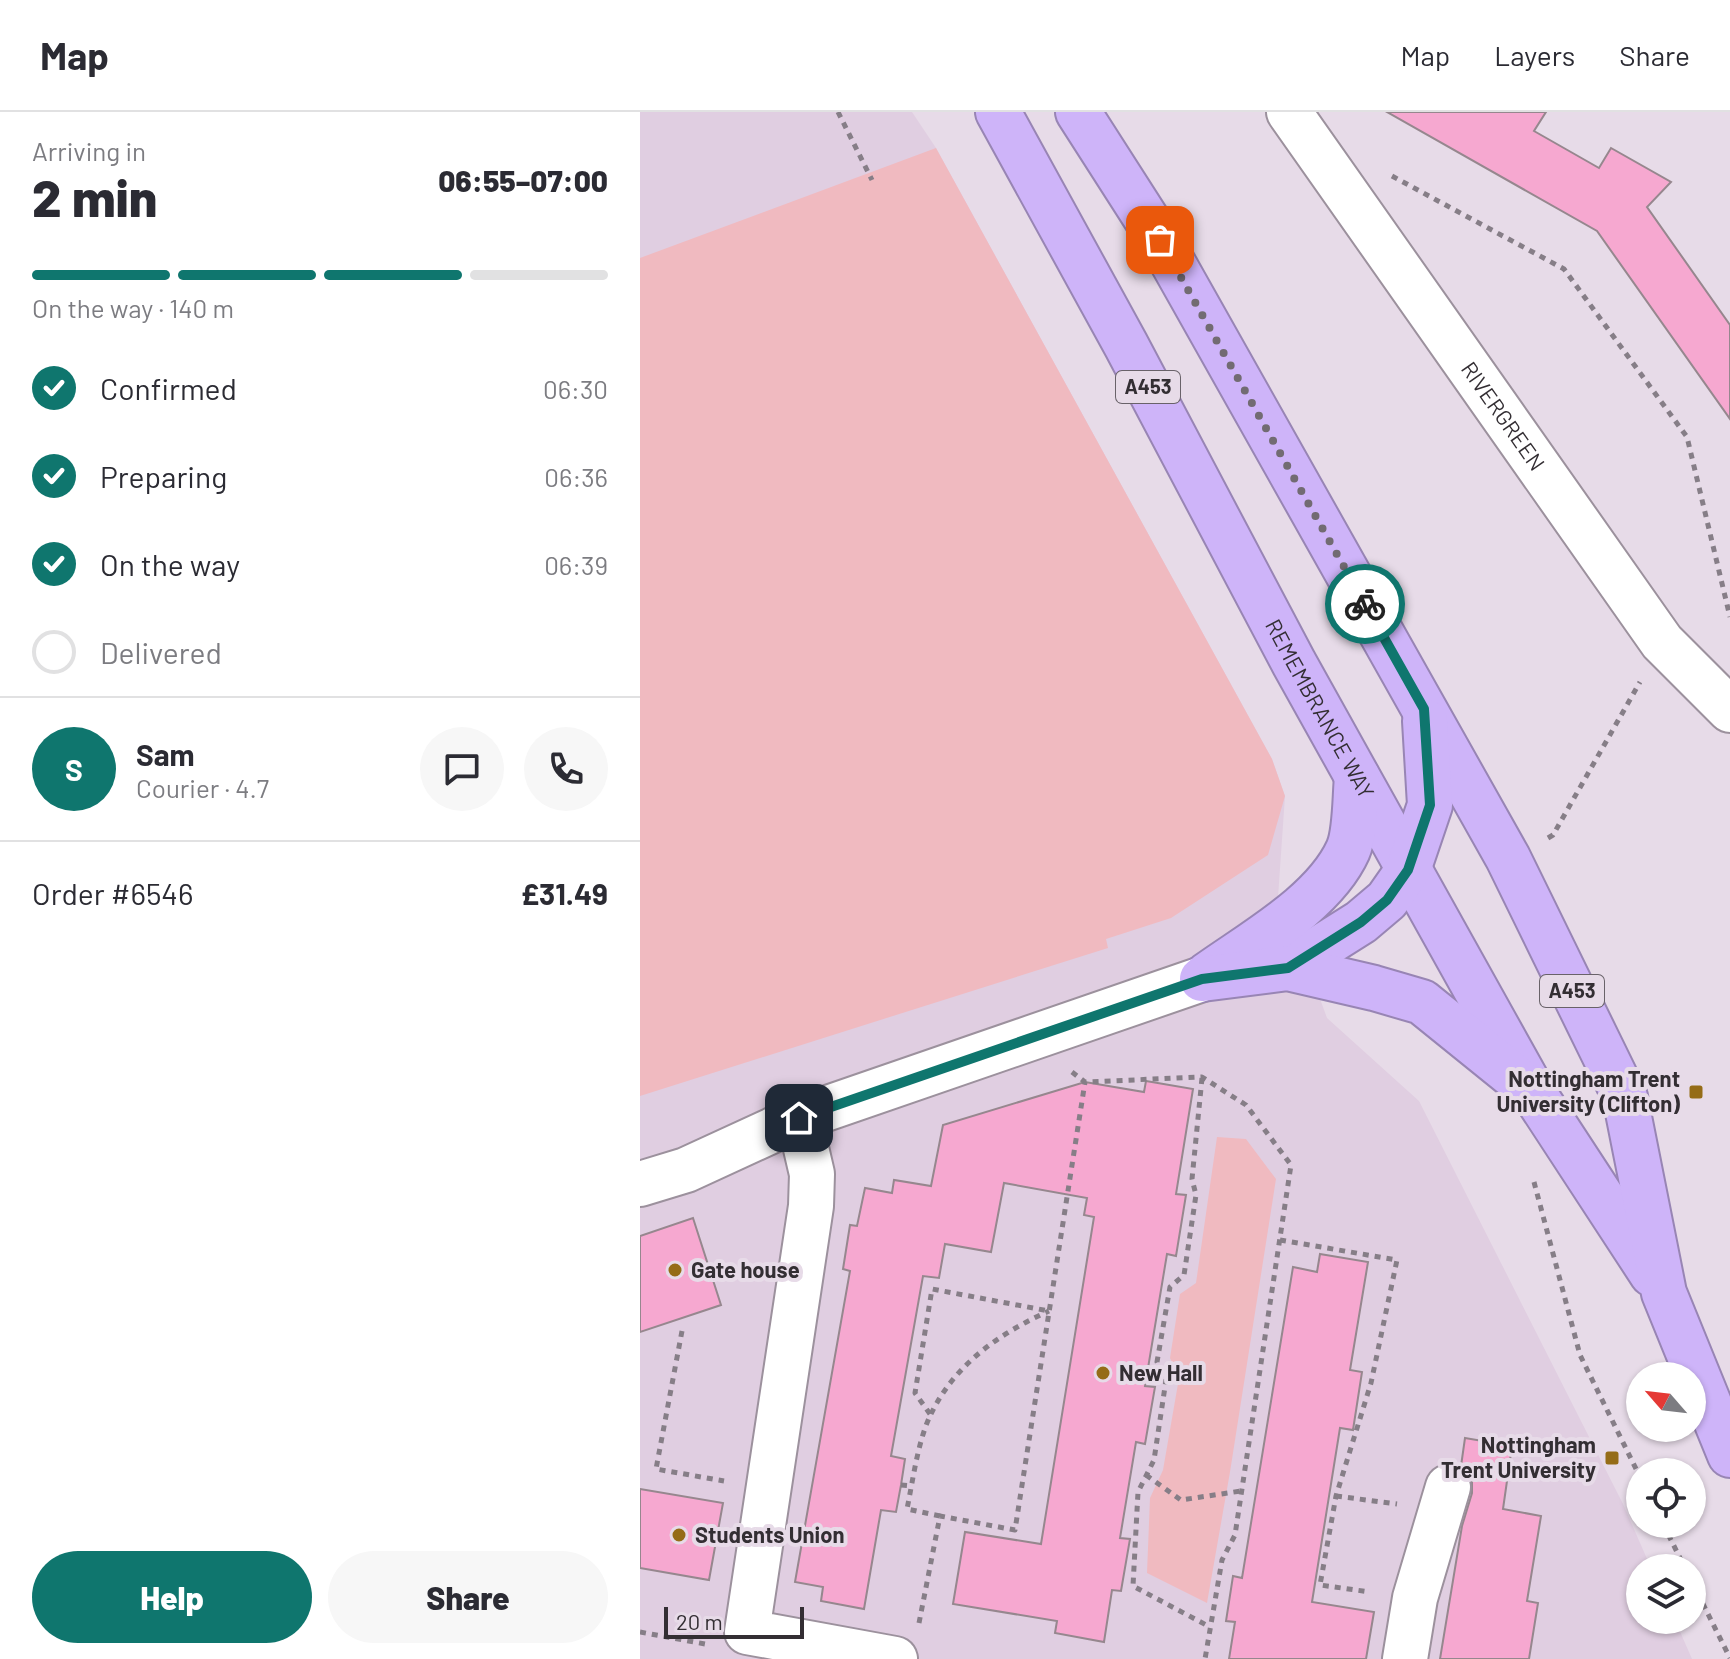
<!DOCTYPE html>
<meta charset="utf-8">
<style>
body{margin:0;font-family:Barlow,sans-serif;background:#f7f7f7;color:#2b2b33;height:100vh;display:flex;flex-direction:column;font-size:30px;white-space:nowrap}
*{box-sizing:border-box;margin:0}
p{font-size:26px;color:#7c7c81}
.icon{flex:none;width:44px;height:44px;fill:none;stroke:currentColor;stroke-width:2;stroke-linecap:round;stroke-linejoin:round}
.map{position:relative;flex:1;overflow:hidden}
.drawer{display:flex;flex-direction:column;background:#fff;width:640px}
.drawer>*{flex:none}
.needle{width:52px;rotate:298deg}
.controls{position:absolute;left:986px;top:1250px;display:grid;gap:16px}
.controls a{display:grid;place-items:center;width:80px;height:80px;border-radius:50%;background:#fff;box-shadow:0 2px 6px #0004;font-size:40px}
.scale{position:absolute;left:24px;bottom:20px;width:140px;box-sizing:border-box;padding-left:8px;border:4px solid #332e33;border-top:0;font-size:22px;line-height:28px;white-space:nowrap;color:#332e33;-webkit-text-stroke:6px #e7dbe8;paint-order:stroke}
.pin{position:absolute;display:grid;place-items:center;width:68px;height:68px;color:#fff;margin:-34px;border-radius:16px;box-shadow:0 4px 12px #0006}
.courier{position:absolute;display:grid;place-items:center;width:80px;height:80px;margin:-40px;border:6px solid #0f766e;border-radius:50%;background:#fff;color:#222;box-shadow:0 2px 10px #0007}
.summary em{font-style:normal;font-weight:800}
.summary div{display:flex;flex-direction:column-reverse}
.summary{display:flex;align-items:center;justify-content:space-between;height:136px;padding:0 32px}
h1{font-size:52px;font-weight:800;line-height:60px}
.bar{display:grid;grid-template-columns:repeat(4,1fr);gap:12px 8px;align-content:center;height:96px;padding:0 32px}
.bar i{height:10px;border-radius:6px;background:#e1e1e2}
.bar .selected{background:#0f766e}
.bar p{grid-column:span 4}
.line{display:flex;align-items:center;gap:20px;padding:0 32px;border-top:2px solid #e1e1e2}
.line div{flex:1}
.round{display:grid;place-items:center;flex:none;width:84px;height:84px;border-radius:42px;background:#f7f7f7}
ol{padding:0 32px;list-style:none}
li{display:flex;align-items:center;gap:24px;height:88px}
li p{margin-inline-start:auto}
li .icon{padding:8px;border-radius:50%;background:#0f766e;color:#fff;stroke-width:4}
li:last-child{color:#7c7c81}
li i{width:44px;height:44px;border:4px solid #e1e1e2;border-radius:50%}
.primary-button{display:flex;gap:16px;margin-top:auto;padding:16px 32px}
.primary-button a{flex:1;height:92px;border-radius:48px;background:#0f766e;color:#fff;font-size:32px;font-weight:800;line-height:92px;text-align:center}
.primary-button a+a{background:#f7f7f7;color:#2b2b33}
header{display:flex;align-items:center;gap:48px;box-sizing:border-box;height:112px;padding:0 40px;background:#fff;border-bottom:2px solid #e1e1e2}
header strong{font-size:38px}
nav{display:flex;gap:44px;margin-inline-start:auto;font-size:28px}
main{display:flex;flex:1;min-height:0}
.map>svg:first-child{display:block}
.built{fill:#e0cee1}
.green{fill:#f0bac0}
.building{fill:#f6a8d0;stroke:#96878e;stroke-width:2}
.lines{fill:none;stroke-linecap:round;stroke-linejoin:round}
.minor-casing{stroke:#9c919d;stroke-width:48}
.highway-casing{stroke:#9885b4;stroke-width:48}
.path{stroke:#867e87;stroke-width:5;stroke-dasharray:6 6;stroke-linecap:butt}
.minor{stroke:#fff;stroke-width:44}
.highway{stroke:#ceb4f9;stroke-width:44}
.done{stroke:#726b72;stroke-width:8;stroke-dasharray:0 14.4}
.route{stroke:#0f766e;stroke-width:10}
.poi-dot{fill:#956c17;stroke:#e7dbe8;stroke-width:3}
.labels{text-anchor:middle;stroke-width:8;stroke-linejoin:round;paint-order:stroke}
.shield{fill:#e7dbe8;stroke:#696269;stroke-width:2}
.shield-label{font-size:20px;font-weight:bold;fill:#332e33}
.street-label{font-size:22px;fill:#332e33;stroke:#e7dbe8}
.poi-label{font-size:22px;font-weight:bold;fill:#332e33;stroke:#e7dbe8;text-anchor:start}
</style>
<header>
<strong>Map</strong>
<nav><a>Map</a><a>Layers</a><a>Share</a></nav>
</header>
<main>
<section class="drawer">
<div class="summary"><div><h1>2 min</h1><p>Arriving in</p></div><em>06:55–07:00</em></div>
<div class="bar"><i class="selected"></i><i class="selected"></i><i class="selected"></i><i></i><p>On the way · 140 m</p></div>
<ol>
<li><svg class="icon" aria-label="check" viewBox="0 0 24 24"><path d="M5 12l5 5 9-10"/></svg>Confirmed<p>06:30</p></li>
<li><svg class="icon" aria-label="check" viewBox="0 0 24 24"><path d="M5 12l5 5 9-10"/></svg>Preparing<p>06:36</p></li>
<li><svg class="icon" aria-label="check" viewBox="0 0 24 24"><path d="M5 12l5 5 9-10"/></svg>On the way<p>06:39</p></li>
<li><i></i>Delivered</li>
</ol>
<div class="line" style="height:144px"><b class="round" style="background:#0f766e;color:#fff">S</b><div><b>Sam</b><p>Courier · 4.7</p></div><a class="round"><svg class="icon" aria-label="chat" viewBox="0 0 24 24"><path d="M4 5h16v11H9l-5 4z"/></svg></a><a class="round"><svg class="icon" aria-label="phone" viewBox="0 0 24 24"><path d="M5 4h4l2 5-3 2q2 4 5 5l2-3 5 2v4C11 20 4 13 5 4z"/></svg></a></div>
<div class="line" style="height:104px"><div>Order #6546</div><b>£31.49</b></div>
<div class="primary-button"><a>Help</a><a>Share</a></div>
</section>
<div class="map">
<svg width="1090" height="1547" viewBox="0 0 1090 1547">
<rect width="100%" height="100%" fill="#e7dbe8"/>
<!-- built -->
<path class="built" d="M0,0H272L296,36L632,647L645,684L637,800L668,854L687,906L779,989L983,1392L1011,1456H1000V1508H1035L1052,1547H0Z"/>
<!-- green -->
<g class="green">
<path d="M296,36L632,647L645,684L628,743L531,806L466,827L468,836L0,984V146Z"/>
<path d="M577,1025L606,1027L636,1067L590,1360L567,1491L507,1461L510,1386L523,1358L539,1266L530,1246L540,1182L556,1171Z"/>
</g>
<!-- building -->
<g class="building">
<path d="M747,0H906L894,19L959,56L971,36L1031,70L1007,95L1090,213V307L957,119Z"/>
<path d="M506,969L553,977L536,1082L546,1083L536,1144L527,1142L505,1274L515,1275L505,1332L496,1330L480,1426L490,1427L481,1479L472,1478L464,1530L415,1521L417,1509L313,1492L325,1420L401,1432L454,1105L444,1103L447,1086L364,1071L351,1140L305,1132L299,1166L283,1164L251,1344L265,1347L261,1373L256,1400L241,1398L224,1497L181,1489L183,1475L155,1470L210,1159L203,1157L210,1113L217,1114L225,1076L252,1081L254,1068L291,1074L303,1013L445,970L504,980Z"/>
<path d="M53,1106L81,1193L0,1220V1124Z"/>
<path d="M680,1142L728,1150L710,1258L722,1260L713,1318L700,1316L672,1490L734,1500L726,1547H589L595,1510L586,1509L593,1464L602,1466L653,1155L677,1160Z"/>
<path d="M825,1326L872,1334L863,1397L901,1404L887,1489L898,1491L889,1547H800L822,1414L832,1381V1368L827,1358L821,1354Z"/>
<path d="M0,1377L83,1391L69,1468L0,1456Z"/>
</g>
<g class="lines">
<defs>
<g id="minor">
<path id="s1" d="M649,0L1022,530L1090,598"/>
<path d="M159,1006L172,1062L171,1094L107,1520L255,1547"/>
<path d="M0,1072L46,1058L159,1006L562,867"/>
<path d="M765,1547L775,1486L808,1375"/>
</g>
<g id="highway">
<path id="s2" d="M358,0L486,233L654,551L893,980L1012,1162"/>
<path d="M438,0L520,128L868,746L985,985L1024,1181L1090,1343"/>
<path d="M648,856L721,810L747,788L768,758L790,693L785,609"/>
<path d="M567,863C613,830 684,791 708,738C716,720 715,685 717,665"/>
<path d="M562,867L648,856L734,876L782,890L876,966"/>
</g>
</defs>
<!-- minor casing -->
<use href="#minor" class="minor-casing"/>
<!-- highway casing -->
<use href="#highway" class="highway-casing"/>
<!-- path -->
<g class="path">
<path d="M198,0L232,68"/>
<path d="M752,64L924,157L1047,325L1090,505"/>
<path d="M908,726L913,723L1000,570"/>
<path d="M432,960L445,970L562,965L606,993L651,1053L595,1423L582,1448L565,1547"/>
<path d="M562,966L552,1067L556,1083L544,1163L530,1175L517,1250L526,1268L514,1348L498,1380L493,1474L570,1515"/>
<path d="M894,1070L940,1243L1000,1365"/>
<path d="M640,1128L757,1148L731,1271L696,1384L680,1473L730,1480"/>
<path d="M42,1219L16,1357L84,1369"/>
<path d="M290,1302L275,1281L292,1177L409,1199"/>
<path d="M506,1363L541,1388L601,1379"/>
<path d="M261,1373L272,1374"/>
<path d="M696,1384L757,1392"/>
<path d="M300,1404L267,1397C273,1368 278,1328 291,1302C315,1252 360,1221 409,1199"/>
<path d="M1023,1412L1045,1456"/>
<path d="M1052,1470L1090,1546"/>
<path d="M279,1511L300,1404L375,1418L445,970"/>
<path d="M0,1520L65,1532"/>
</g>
<!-- minor -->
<use href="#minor" class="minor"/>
<!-- highway -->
<use href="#highway" class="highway"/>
</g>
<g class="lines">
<!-- done -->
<path class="done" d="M520,128L725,492"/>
<!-- route -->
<path class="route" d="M159,1006L562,867L648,856L721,810L747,788L768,758L790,693L784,597L725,492"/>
</g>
<!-- markers -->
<g class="poi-dot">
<rect x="1048" y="972" width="16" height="16" rx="4"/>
<circle cx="35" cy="1158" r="8"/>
<circle cx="463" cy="1261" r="8"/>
<rect x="964" y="1338" width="16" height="16" rx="4"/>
<circle cx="39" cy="1423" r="8"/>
</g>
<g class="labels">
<!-- shield labels -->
<g class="shield">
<rect x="476" y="259" width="64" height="32" rx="6"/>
<rect x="900" y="863" width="64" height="32" rx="6"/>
</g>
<g class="shield-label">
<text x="508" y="282">A453</text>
<text x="932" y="886">A453</text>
</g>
<!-- street labels -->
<g class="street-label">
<text dy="8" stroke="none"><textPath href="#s1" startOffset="372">RIVERGREEN</textPath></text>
<text dy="8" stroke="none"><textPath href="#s2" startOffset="678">REMEMBRANCE WAY</textPath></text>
</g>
<!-- poi labels -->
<g class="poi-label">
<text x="1040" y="975" text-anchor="end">Nottingham Trent<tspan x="1040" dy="25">University (Clifton)</tspan></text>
<text x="51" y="1166">Gate house</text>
<text x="479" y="1269">New Hall</text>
<text x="956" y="1341" text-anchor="end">Nottingham<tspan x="956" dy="25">Trent University</tspan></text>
<text x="55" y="1431">Students Union</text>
</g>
</g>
</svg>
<div class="controls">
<a><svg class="needle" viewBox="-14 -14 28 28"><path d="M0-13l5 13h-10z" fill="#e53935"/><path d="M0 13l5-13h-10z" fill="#7c7c81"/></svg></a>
<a><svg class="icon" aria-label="locate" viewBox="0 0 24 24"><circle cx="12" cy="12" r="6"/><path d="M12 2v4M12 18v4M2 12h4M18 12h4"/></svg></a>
<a><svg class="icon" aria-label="layers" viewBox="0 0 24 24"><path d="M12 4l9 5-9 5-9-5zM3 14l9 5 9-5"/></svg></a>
</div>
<div class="scale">20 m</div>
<div class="pin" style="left:520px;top:128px;background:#ea580c"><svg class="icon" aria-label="bag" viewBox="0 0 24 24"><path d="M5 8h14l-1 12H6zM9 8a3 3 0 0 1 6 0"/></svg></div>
<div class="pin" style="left:159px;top:1006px;background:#1f2937"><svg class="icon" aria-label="home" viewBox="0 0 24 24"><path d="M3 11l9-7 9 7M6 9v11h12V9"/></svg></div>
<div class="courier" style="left:725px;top:492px"><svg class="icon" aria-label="bike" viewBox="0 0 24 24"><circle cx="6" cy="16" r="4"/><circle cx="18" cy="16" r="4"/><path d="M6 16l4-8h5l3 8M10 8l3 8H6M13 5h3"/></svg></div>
</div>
</main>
